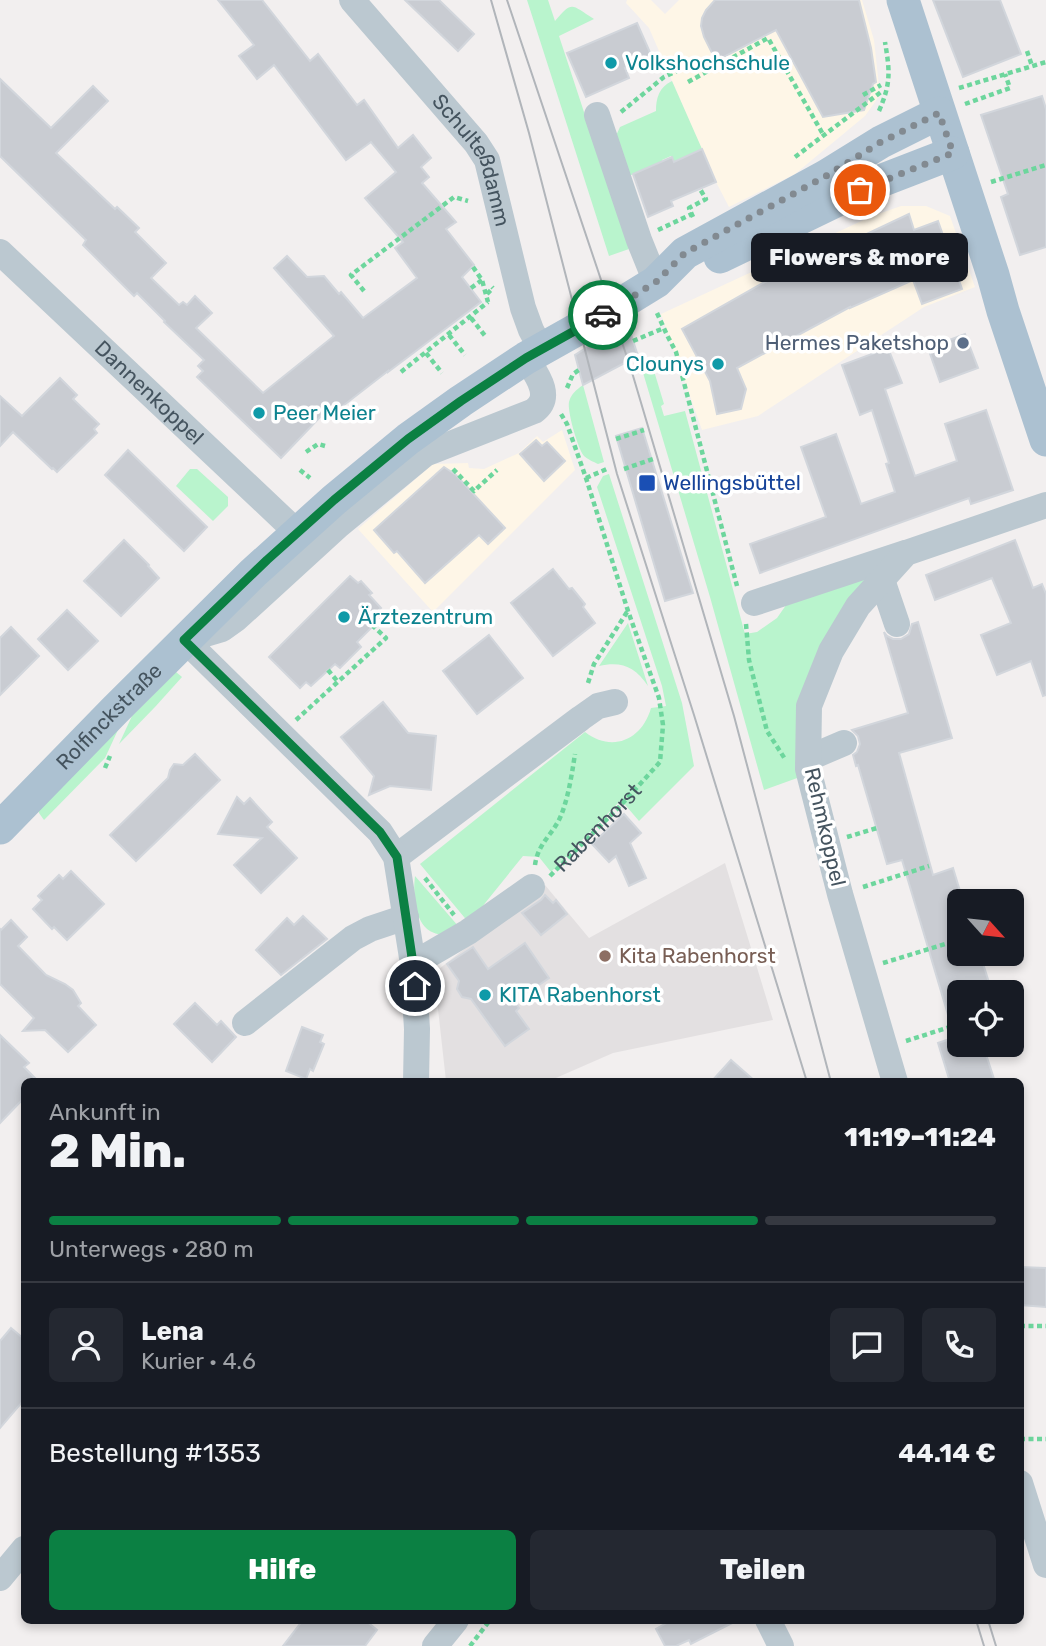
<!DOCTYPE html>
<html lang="de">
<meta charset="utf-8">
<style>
body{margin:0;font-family:Rubik,sans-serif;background:#242831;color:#f1f3f6;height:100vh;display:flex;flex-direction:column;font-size:26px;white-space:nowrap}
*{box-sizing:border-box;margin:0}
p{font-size:23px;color:#9ea1a6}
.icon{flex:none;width:38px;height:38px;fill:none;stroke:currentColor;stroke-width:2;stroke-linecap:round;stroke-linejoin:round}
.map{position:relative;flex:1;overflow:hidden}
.side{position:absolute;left:21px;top:1078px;width:1003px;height:546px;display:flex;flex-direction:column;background:#171b24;border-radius:10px;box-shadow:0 4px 10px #0003}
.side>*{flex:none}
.needle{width:46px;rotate:117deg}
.tools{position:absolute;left:947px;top:889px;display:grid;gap:14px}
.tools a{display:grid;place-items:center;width:77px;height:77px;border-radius:10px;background:#171b24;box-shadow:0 4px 10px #0003;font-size:35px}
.pin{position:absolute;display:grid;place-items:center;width:60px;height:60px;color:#fff;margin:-30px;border:4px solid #fff;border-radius:50%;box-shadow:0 2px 7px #0007}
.courier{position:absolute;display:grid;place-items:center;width:70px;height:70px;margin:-35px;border:5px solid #0b8043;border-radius:50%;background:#fff;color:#222;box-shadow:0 2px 9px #0007}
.bubble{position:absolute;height:49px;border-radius:10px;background:#171b24;box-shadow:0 4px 10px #0003;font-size:23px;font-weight:800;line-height:49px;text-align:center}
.headline em{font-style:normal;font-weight:800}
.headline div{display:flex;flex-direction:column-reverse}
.headline{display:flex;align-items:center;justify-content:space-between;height:119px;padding:0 28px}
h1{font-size:46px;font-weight:800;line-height:52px}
.bar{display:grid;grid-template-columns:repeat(4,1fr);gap:10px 7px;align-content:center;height:84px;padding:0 28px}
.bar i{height:9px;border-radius:5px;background:#363941}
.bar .on{background:#0b8043}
.bar p{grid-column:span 4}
.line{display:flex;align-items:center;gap:18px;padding:0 28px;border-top:2px solid #363941}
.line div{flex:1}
.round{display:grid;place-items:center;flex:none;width:74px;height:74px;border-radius:10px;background:#242831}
.cta{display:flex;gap:14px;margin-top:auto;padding:14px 28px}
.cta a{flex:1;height:80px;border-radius:10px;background:#0b8043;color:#fff;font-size:28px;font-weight:800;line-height:80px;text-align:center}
.cta a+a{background:#242831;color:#f1f3f6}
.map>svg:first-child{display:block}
.commercial{fill:#fef6e7}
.education{fill:#e3e0e1}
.green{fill:#b9f4cd}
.building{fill:#c9ccd2;stroke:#d2d6dc;stroke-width:2}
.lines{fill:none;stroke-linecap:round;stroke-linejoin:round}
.path{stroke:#6dd69d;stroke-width:4.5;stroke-dasharray:5 3.5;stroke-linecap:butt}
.minor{stroke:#bbc8d0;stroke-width:26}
.major{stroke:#acc1d1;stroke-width:33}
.tram{stroke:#b1b5ba;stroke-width:2}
.done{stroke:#828a91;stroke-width:7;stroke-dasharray:0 12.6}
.route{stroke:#0b8043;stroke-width:9}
.culture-dot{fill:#0f9aa8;stroke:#fff;stroke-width:2.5}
.service-dot{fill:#5c6f8a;stroke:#fff;stroke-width:2.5}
.transit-dot{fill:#1a4fb4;stroke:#fff;stroke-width:2.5}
.education-dot{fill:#8d6e63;stroke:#fff;stroke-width:2.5}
.labels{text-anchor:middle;stroke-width:7;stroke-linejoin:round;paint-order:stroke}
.culture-label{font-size:21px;fill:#0d838f;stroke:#fff;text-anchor:start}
.street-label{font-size:21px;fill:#45545f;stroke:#fff}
.service-label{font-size:21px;fill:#4e5e75;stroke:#fff;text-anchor:end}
.transit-label{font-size:21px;fill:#164399;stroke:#fff;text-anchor:start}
.education-label{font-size:21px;fill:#785e54;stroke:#fff;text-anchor:start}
</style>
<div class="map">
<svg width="1046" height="1646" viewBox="0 0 1046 1646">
<rect width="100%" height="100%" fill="#f2efef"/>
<!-- commercial -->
<g class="commercial">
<path d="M627,0H651L665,14L679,0H862L874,40L880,95L865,116L795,174L729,207L716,182L649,28L626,3Z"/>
<path d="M901,206H926L950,216L975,287L924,307L758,416L702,430L661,314L870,217Z"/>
<path d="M562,430L575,470L433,612L358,529L433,464L468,463L469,468L484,469L519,453L537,436L543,442Z"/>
</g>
<!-- education -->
<path class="education" d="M725,863L773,1020L613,1053L549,1081H446L434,973L545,885L589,938Z"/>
<!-- green -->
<g class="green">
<path d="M527,0H548L555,21C573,0 571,5 594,19L559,36L629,249L609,256Z"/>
<path d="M672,81L702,149L674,162L671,156L662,160L664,166L655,165L624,178L614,140L620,127L656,111C656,98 659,87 672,81Z"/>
<path d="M638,356L651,361L664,404L661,406L664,416L685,411L745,634L757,632L777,618L791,598L873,570L836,625L800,777L764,790L710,597Z"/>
<path d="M583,385L604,462L598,464C594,462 587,459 584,456C578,449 567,411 569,402C571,394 576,390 583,385Z"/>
<path d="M190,469H197L228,497V506L213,521L176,486Z"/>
<path d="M609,474L682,703L694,766L639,821L621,800L551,872L539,857L523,856L469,923L420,864L585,732C612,753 642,740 651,708L666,706L662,686L597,487L603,476Z"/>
<path d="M628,623L648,686C635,667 622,661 599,666Z"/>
<path d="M176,672L182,677L155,707L119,744L132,716Z"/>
<path d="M123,719L105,758L44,820L39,813L38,808Z"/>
<path d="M415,876L459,927L442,935C440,935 431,932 430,931C414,921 413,893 415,876Z"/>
</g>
<!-- building -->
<g class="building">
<path d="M218,0H262L310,61L318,54L357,105L364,100L398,148L413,135L431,158L421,167L429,177L422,183L456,222L446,229L474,265L462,277L481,302L396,366L388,372V371L326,419L322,415L281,458L197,377L203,371L198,366L204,360L164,322L165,321L137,293L134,296L83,245L86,240L0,156V79L51,128L93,86L108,101L56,153L115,209L117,207L139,228L135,232L166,263L151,278L179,305L183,302L187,305L195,296L212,313L196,328L263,393L334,336L274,268L287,256L307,277L324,276L339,294L341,292L363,318L417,278L395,248L403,242L365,198L396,172L371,142L346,160L274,65L257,79L239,56L254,45Z"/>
<path d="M405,0H439L474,34L458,51Z"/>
<path d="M715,0H859L871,48L876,82L873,84L864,110L823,117L776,30L716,61L704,37L701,26L702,18L706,10Z"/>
<path d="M933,0H1000L1021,54L963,77Z"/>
<path d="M637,23L652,57L625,68L629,78L586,97L567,53Z"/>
<path d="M1042,96L1046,109V247L1020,255L1001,197L1008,194L981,115Z"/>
<path d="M702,149L716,182L671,201L673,206L648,217L633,174L672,157L674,162Z"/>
<path d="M909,214L914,230L938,221L962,289L922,304L913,280L850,308V307L737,368L746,389L741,409L717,414L710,381L682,329L763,283Z"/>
<path d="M627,322L638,356L583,385L575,355Z"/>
<path d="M965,334L978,368L940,382L928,348Z"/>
<path d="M888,348L902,383L885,389L915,476L957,461L945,424L986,410L1013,490L971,504L969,498L760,573L750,544L826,517L801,447L836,434L861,504L895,492L886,464L889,463L872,410L860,415L842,365Z"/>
<path d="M60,378L77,395L73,399L99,424L94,429L97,433L57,472L53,468L52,469L13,432L0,446V396L22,416Z"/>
<path d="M642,428L693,593L665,601L616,436Z"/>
<path d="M536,440L542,446L547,442L565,461L544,481L520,454Z"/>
<path d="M128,450L207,527L184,551L105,475Z"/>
<path d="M444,467L456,475L505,528L488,544L479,535L425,583L397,551L394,553L374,530Z"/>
<path d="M124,540L149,565L148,566L159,578L121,616L84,581Z"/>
<path d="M1015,540L1033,588L1042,584L1046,594V695L1043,696L1031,661L997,675L981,635L1011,623L992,578L935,600L926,575Z"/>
<path d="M553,569L569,589L572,588L585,604L583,607L595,623L553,656L511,603Z"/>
<path d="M350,576L358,583L361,581L372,593L369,595L381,608L375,614L380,619L357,642L361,647L340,668L335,664L311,686L306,682L300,688L269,657Z"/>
<path d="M67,610L98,641L68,670L38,639Z"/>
<path d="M918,622L952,738L899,753L933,875L953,868L963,901H959V954H980L992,992H959V1035H954L902,860L887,864L858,765L856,766L853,755L857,752L860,744L858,736L852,730L908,713L884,632L887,636L893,639H901L909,634L912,624Z"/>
<path d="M11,627L39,656L0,695V638Z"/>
<path d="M489,635L523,678L477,714L443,671Z"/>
<path d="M383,702L408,733L436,736L431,790L390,786L369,795L374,776L341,737Z"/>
<path d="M195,754L220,780L136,861L110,835L168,778L170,770L174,764L183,765Z"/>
<path d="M237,797L244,804L250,798L272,822L267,827L297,858L261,893L234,865L262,838L218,834Z"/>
<path d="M624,814L641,833L630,843L646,878L629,886L616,856L609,862L592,844Z"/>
<path d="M71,871L104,904L67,940L54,927L52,929L33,909L42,900L38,896L59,875L63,879Z"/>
<path d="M545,895L553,903L556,900L567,914L541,935L522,913L541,900Z"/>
<path d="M303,916L327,939L281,975L256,950L287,918L294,925Z"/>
<path d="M11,920L27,937L18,946L46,975L65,984L73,990L81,1003L78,1006L96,1025L68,1052L45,1030L23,1031L34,1018L0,984V929L1,930Z"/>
<path d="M525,943L549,978L515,1002L519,1008L516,1011L529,1029L505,1046L471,999L462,997L457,989L459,981L447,964L473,947L488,969Z"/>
<path d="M195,1003L217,1025L221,1021L236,1037L212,1062L174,1024Z"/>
<path d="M302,1027L323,1035L320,1042L324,1044L313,1071L310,1069L306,1079L286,1071Z"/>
<path d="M0,1035L29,1063L24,1067L39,1082H24V1098L0,1123Z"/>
<path d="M959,1036V1045H983L995,1082H950L938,1043Z"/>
<path d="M731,1060L756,1082H711Z"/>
<path d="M1020,1267L1046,1268V1307L1020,1305Z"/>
<path d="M11,1328L24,1339V1400L0,1428V1341Z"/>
<path d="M303,1620H365L377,1630L365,1646H283Z"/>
<path d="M672,1620H738L691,1644L689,1640L676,1646H665L656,1629Z"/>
</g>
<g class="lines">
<!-- path -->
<g class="path">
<path d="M1027,51L1032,66"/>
<path d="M688,82L768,38L824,136"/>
<path d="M959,88L1046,62"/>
<path d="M863,95L881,85"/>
<path d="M965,104L1010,88L1005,74"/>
<path d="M879,111C891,83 890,72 885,42"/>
<path d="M621,112L664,77L683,68"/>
<path d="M795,157L881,92"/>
<path d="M991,182L1046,165"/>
<path d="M693,217L689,208L706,199L700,189"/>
<path d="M658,230L692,214"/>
<path d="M473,267L482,280L488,302"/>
<path d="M471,288L482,280"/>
<path d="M364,291L351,275L454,197L468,201"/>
<path d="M487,294L493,288L492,287"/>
<path d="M657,313L667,335L676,352L737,586"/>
<path d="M471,318L486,337"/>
<path d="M449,335L465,355"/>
<path d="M633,341L664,328"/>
<path d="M426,353L442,373"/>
<path d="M401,372L488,302"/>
<path d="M567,388L573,374L579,370"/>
<path d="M616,439L644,430"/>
<path d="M306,452L318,444L325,446"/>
<path d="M453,469L474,491L497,470"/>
<path d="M624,469L653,459"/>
<path d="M300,470L310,478"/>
<path d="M586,478L609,468"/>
<path d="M746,624L749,660L767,731L785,759"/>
<path d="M328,670L338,682"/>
<path d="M588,683L594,664L627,612"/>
<path d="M296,720L386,638L373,626"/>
<path d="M105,768L110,756"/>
<path d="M847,837L877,828"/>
<path d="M535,865C538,842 555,833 562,813C569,794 572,773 575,754"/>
<path id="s1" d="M550,876L621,805L660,762L663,725L659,698L628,611L586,478L567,424L561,414"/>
<path d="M425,878L454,915"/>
<path d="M863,887L929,866"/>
<path d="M883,963L952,942"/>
<path d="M906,1041L959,1024"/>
<path d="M941,1082L949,1079"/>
<path d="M1020,1326H1046"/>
<path d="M1020,1439H1046"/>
<path d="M470,1646L490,1620"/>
</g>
<!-- minor -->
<g class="minor">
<path id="s2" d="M352,0L476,143L487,160L523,308L531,330L541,349"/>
<path d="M597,115L639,240L656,282"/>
<path id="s3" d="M0,252L285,521L296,534"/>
<path d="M882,580L897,624"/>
<path d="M754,603L905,553"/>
<path d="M809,758L844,743"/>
<path d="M396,857L581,718L598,706L615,702"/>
<path d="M413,964L468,932L532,887"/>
<path d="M245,1023L353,938L370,929L406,917"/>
<path d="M416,1082L417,1029L413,964L396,857L380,832L185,640L222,629L236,619L339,525L425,454L534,411C554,396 536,374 526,358"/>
<path d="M895,1082L840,894L808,769L809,706L831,651L858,606L906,553L1046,505"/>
<path d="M1020,1483L1046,1565"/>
<path d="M0,1578L24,1549"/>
<path d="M768,1620L781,1646"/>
<path d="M435,1646L456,1620"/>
</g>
<!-- major -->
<g class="major">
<path d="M903,0L993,275L1003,311L1046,440"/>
<path d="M720,257L838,200L883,180L953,153"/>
<path id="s4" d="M0,828L115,710L253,573L334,500L408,439L461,401L526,358L599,317L656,282L685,253L826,176L881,142L939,113"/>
</g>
<!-- tram -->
<g class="tram">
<path d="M491,0L529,133L617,474L694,715L807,1082"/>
<path d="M507,0L631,369L734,716L831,1082"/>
<path d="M976,1620L984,1646"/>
<path d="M988,1620L996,1646"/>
</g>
</g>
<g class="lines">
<!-- done -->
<path class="done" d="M603,315L656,282L685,253L826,176L881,142L939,113L953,153L860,190"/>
<!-- route -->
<path class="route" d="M415,986L413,964L397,857L380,832L184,640L267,560L334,500L408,439L461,401L526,358L603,315"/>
</g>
<!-- markers -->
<g class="culture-dot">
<circle cx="611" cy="63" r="7"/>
<circle cx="718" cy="364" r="7"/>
<circle cx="259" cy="413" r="7"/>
<circle cx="344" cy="617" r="7"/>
<circle cx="485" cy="995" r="7"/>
</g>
<circle class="service-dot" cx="963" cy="343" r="7"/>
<rect class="transit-dot" x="638" y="474" width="18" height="18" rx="3.5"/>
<circle class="education-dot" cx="605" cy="956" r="7"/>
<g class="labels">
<!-- culture labels -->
<g class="culture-label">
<text x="625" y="70">Volkshochschule</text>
<text x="704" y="371" text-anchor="end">Clounys</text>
<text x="273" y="420">Peer Meier</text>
<text x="358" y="624">Ärztezentrum</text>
<text x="499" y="1002">KITA Rabenhorst</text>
</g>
<!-- street labels -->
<g class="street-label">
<text dy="7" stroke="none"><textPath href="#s2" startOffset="203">Schulteßdamm</textPath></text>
<text dy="7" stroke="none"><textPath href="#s3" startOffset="205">Dannenkoppel</textPath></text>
<text dy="7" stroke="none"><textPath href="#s4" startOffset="156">Rolfinckstraße</textPath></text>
<text dy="7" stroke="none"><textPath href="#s1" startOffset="68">Rabenhorst</textPath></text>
<text transform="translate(825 827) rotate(77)" y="7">Rehmkoppel</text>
</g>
<!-- service labels -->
<g class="service-label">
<text x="949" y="350">Hermes Paketshop</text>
</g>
<!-- transit labels -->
<g class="transit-label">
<text x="663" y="490">Wellingsbüttel</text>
</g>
<!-- education labels -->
<g class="education-label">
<text x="619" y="963">Kita Rabenhorst</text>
</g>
</g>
</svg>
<div class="tools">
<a><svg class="needle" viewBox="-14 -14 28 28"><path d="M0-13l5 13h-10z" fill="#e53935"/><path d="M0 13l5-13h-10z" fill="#9ea1a6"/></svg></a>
<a><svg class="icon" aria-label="locate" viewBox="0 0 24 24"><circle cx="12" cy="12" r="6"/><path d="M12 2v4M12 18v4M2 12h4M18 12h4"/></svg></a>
</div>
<div class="pin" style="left:860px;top:190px;background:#ea580c"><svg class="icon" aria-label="bag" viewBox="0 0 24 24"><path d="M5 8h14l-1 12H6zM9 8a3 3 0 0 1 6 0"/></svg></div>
<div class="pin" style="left:415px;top:986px;background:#1f2937"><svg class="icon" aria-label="home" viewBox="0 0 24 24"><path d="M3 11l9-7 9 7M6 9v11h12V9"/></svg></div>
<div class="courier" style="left:603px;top:315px"><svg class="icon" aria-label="car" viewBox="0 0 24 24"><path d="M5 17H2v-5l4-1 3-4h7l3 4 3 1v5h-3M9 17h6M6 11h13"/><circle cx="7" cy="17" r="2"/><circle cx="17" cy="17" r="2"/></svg></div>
<div class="bubble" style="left:751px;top:233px;width:217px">Flowers &amp; more</div>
<section class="side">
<div class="headline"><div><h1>2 Min.</h1><p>Ankunft in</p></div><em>11:19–11:24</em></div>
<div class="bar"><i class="on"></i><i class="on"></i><i class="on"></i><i></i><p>Unterwegs · 280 m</p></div>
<div class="line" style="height:126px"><a class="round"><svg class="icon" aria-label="person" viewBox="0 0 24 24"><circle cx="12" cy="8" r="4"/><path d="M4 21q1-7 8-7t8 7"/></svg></a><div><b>Lena</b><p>Kurier · 4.6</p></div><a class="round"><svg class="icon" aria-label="chat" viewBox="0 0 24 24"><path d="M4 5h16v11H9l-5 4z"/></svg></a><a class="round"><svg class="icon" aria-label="phone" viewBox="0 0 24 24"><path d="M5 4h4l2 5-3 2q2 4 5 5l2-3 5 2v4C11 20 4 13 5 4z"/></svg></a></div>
<div class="line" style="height:91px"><div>Bestellung #1353</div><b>44.14 €</b></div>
<div class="cta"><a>Hilfe</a><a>Teilen</a></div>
</section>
</div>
